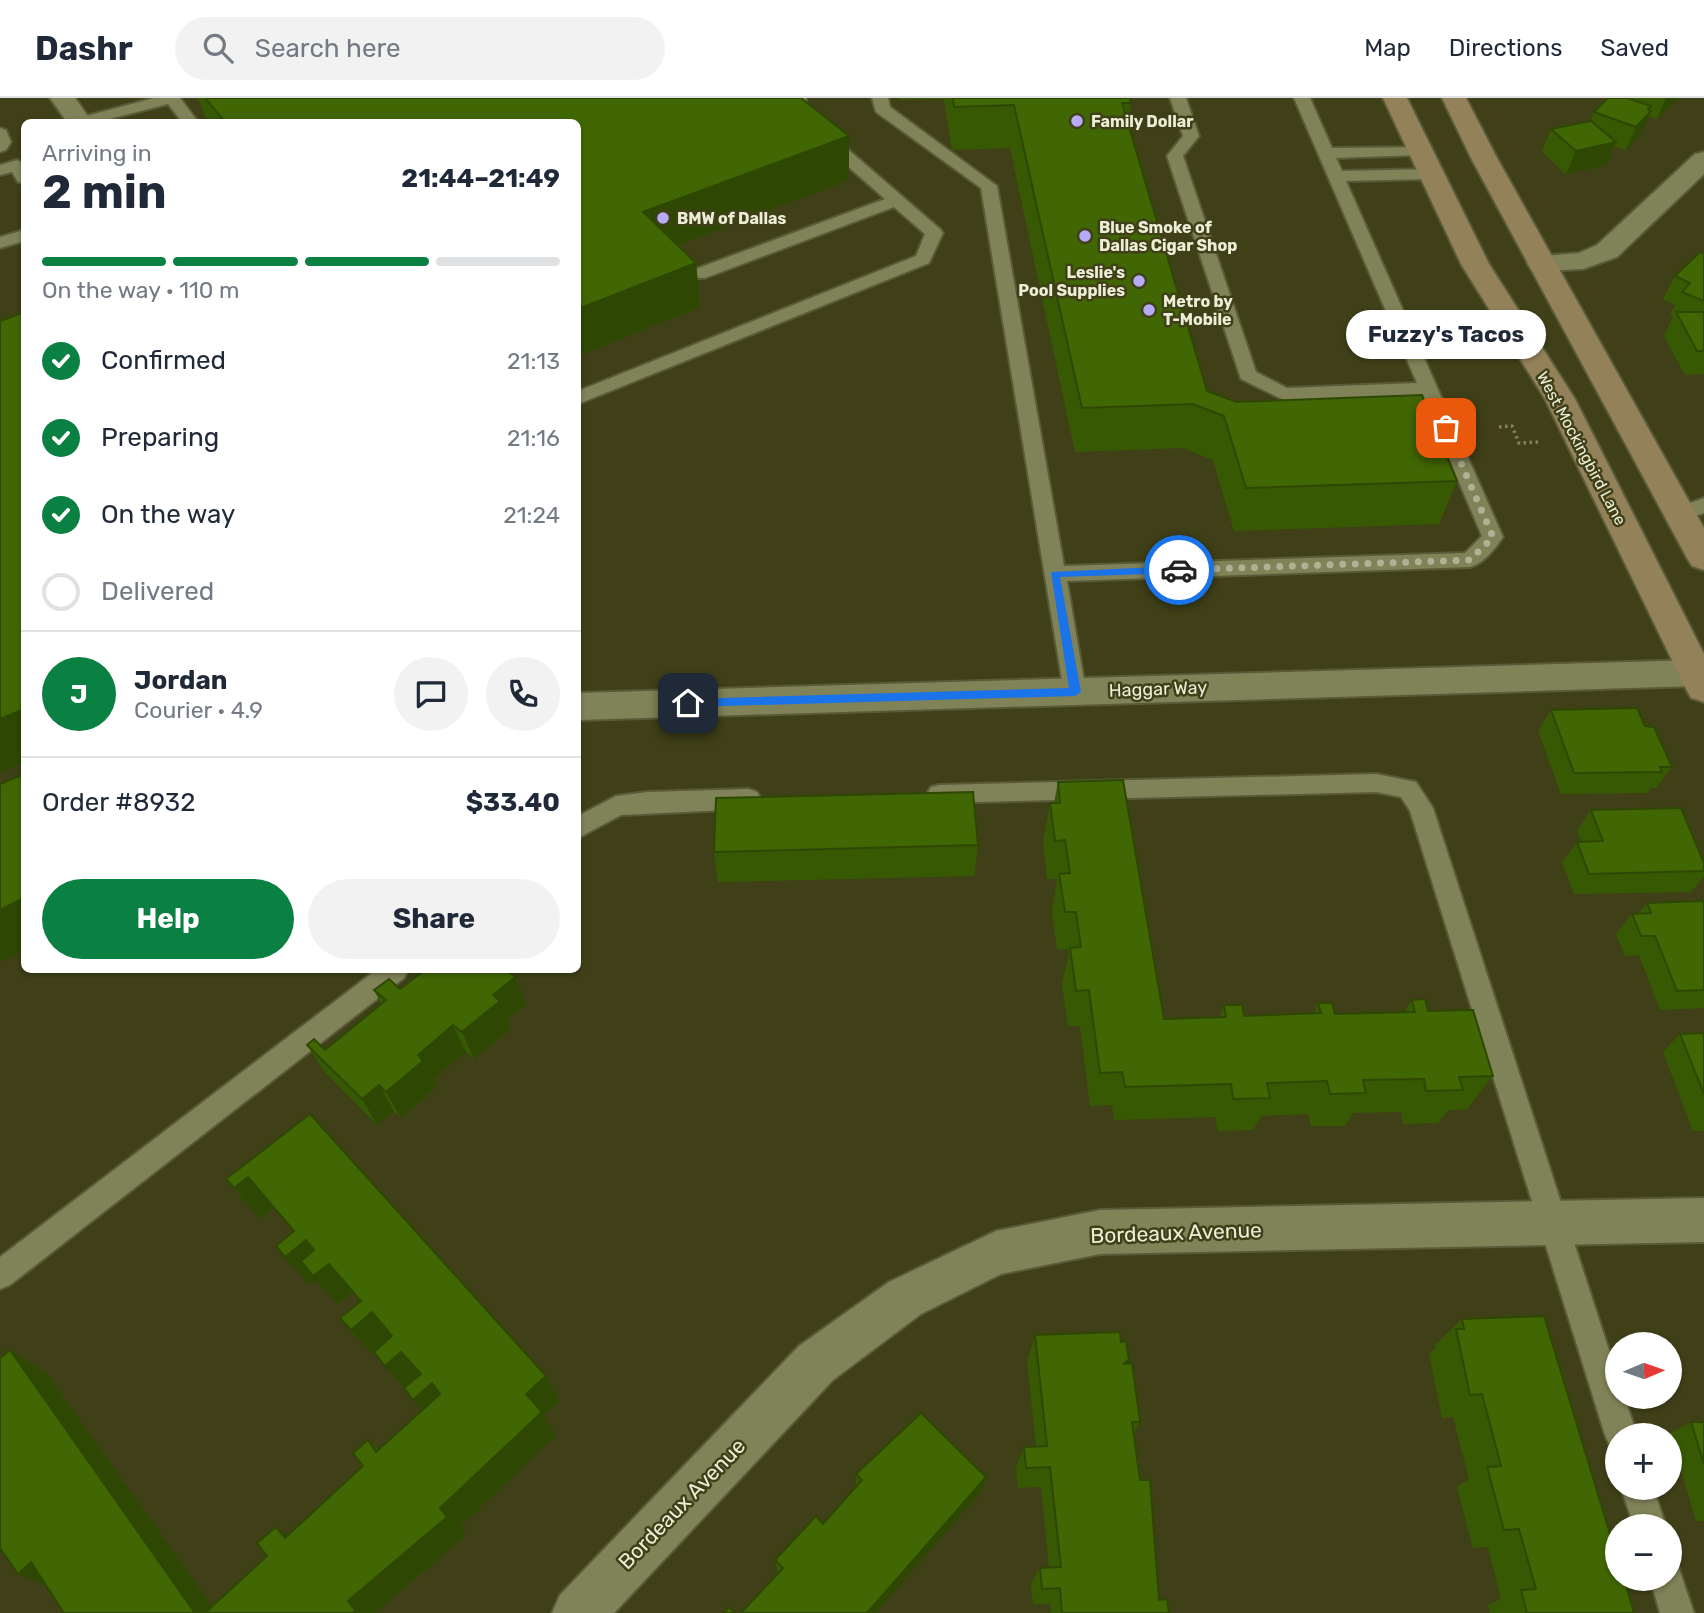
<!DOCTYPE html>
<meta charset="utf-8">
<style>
body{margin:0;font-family:Rubik,sans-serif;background:#f2f2f3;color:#1f2937;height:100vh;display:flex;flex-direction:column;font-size:26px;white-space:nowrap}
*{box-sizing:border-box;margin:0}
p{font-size:23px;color:#747a83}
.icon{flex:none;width:38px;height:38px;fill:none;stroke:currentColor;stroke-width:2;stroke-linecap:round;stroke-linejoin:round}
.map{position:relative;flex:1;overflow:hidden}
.panel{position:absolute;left:21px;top:21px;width:560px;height:854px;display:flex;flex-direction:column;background:#fff;border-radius:10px;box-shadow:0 2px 5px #0004}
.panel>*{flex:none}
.needle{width:46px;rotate:88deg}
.controls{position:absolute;left:1605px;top:1234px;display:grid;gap:14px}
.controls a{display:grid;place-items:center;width:77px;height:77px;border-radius:50%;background:#fff;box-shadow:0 2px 5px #0004;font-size:35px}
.pin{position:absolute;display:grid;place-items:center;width:60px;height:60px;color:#fff;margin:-30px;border-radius:14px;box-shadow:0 4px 10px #0006}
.courier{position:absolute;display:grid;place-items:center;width:70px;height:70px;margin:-35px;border:5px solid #1a73e8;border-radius:50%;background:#fff;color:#222;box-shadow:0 2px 9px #0007}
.bubble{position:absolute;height:49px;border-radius:24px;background:#fff;box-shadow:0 2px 5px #0004;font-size:23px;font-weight:700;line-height:49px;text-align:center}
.head em{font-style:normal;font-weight:700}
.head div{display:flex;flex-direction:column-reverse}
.head{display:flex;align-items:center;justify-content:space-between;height:119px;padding:0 21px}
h1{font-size:46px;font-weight:700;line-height:52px}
.bar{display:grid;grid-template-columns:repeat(4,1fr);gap:10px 7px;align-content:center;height:84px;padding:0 21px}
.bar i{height:9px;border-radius:5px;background:#e0e1e3}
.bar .current{background:#0b8043}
.bar p{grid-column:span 4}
.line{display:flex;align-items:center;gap:18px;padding:0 21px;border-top:2px solid #e0e1e3}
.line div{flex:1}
.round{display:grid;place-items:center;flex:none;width:74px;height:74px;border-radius:37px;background:#f2f2f3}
ol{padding:0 21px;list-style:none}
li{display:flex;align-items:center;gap:21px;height:77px}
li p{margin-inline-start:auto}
li .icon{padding:7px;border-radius:50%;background:#0b8043;color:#fff;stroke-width:4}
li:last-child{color:#747a83}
li i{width:38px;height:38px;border:4px solid #e0e1e3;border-radius:50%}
.primary-button{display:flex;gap:14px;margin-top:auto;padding:14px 21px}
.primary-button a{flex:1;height:80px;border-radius:42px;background:#0b8043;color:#fff;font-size:28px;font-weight:700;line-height:80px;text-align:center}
.primary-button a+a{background:#f2f2f3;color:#1f2937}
header{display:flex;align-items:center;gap:42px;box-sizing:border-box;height:98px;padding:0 35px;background:#fff;border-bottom:2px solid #e0e1e3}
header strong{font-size:33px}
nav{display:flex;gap:38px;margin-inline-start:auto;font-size:24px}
.search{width:490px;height:63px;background:#f2f2f3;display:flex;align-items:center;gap:18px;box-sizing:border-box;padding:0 24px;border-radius:38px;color:#747a83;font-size:26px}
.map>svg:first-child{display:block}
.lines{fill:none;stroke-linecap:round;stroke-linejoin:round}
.service-casing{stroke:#595b38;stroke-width:4}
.minor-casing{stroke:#595b38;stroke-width:4}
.secondary-casing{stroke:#595b38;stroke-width:4}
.path{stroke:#818261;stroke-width:3.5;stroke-dasharray:2.5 3.5;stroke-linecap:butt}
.service{fill:#808258;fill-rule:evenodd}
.minor{fill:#808258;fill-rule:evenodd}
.secondary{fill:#93815a;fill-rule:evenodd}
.wall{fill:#385903}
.shaded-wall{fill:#2e4803}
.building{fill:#416704;stroke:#2e4803;stroke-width:2}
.route{fill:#1a73e8}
.done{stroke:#afb194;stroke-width:7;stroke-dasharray:0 12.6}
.poi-dot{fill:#b7abf8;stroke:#3f4018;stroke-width:2.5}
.labels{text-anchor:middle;stroke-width:5;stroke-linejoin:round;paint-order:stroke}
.far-poi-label{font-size:16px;font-weight:bold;fill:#eceed7;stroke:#3f4018;text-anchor:start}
.far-street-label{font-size:16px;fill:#eceed7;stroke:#3f4018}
.street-label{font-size:18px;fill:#eceed7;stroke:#3f4018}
.near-street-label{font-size:21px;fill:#eceed7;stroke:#3f4018}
</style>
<header>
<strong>Dashr</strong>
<div class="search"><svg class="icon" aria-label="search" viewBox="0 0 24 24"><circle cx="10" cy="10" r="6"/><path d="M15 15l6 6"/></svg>Search here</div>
<nav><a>Map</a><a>Directions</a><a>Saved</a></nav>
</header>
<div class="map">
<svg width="1704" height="1515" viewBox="0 0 1704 1515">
<rect width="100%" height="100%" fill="#3f4018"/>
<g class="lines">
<defs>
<g id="service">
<path d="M154,0H180L198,24H182L168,6L98,24H73L75,21Z"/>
<path d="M790,0H806L807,16L940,131L943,135L929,165L578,306V293L916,158L925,136L894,109L705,180H693L690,176L693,172L885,101L793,20Z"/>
<path d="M872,0H888L890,9L997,88L1064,468L1465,455L1482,438L1422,297L1284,302L1241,281L1167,58L1183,38L1170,0H1186L1199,38L1183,58L1256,274L1287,290L1417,285L1294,0H1310L1332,50L1426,49L1428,52L1420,57L1336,60L1342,73L1432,71L1440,76L1432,81L1346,83L1503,439C1496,450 1483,466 1470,469L1067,483L1086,594L1083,600L1075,603L1067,600L1064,594L981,90L876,14Z"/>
<path d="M0,30L6,32L11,44L6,52L0,54Z"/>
<path d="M17,62L24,66V85L18,84L12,74L0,77V67Z"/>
<path d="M24,132V143L0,150V139Z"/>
<path d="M1704,400V415L1680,423L1673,421L1670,416L1673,411Z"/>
<path d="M1376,676L1416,684L1433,710L1617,1277V1298H1624L1637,1337H1617V1351L1610,1348L1605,1337L1410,713L1401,699L1376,694L939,705L931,703L927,696L931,689L939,687Z"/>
<path d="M749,691L757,694L761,701L757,708L749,711L621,717L578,740V718L616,698L648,694Z"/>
<path d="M376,872H408L404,880L10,1187L0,1191V1159Z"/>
<path d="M1621,1390H1653L1666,1428H1634Z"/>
<path d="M1670,1465L1678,1468L1694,1515H1660L1650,1480H1670Z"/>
</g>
<g id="minor">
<path d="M50,0H75L92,24H67Z"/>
<path d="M1704,54V76L1617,159L1583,171L1541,173L1531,171L1527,165L1531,159L1579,155L1597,147L1695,56Z"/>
<path d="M1696,562L1704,564V586L1696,588L578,622V595Z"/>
<path d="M1704,1100V1144L1100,1156L1001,1176L921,1216L833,1282L614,1515H552L560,1497L799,1248L889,1184L996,1133L1100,1112Z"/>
</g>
<g id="secondary">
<path d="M1383,0H1407L1489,166L1575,301L1704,556V604L1691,600L1686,591L1545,301L1461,166Z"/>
<path d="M1442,0H1466L1497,60L1704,430V472L1692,468L1687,460L1471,60Z"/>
</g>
</defs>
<!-- service casing -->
<use href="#service" class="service-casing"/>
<!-- minor casing -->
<use href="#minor" class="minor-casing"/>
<!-- secondary casing -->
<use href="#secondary" class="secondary-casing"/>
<!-- path -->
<path class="path" d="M1499,329L1512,328L1519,345L1538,344"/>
<!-- service -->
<use href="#service" class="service"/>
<!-- minor -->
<use href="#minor" class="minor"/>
<!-- secondary -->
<use href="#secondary" class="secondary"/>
</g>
<!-- wall -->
<g class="wall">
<path d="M198,0H801L849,38V82L677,147L696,165L700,209L578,258V24H207Z"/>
<path d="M899,0H1130L1131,5L1128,26L1207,293L1457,383L1439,426L1234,433L1213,362L1183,350L1075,354L1010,50L952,52L944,1L899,2Z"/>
<path d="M1608,0H1678L1676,3L1657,21L1648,18L1641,36L1626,52L1614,48L1606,67L1566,76L1542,54L1551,31L1591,23L1594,14Z"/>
<path d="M1704,154V276L1685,277L1664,238L1673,219L1670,217L1675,207L1663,201L1675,178L1703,156Z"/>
<path d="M1551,612L1645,628L1672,669L1656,690H1651L1647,695L1561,696L1538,633Z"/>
<path d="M1058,684L1164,921L1219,919L1224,907L1244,918L1313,916L1318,905L1335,916L1404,914L1412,902L1428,913L1493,978L1467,1011L1448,1012L1438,1025L1403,1026L1401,1014L1353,1015L1345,1028H1311L1308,1016L1261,1018L1253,1032L1218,1033L1215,1019L1114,1022L1112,1007L1090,1008L1080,928H1068L1062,886L1069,857L1068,851L1057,852L1052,814L1057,781H1047L1043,744L1050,705H1054Z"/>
<path d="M1591,712L1704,765V778L1691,794L1574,796L1562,764L1577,744L1581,743L1577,733Z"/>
<path d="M978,747L974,778L718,784L714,754Z"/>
<path d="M1704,803V910L1660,912L1639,857L1625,858L1616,836L1632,816H1638L1647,805Z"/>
<path d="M400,891L526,907L507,921L511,930L474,961L466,954L433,982L437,989L401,1020L394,1013L377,1027L324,973L307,947L325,952L381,906L374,892Z"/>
<path d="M1704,935V1033H1693L1663,954L1680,936Z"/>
<path d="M310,1016L546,1278L560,1302L544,1317L556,1337L460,1429L466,1437L375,1515H64L47,1488L18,1476L10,1252L48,1277L212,1508L363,1368L368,1342L379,1352L422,1312L375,1256L374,1258L340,1220L360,1204L352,1194L337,1206L316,1182L309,1187L293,1133L273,1109L260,1121L226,1081Z"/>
<path d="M1462,1221L1634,1515H1490L1488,1507L1501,1501L1488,1449L1473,1450L1457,1389L1469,1381L1453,1319L1442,1320L1429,1256L1436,1250L1435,1247Z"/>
<path d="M1035,1237L1121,1244L1129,1262L1127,1265L1140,1324L1134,1335L1159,1502L1169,1515H1051L1050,1506H1033L1031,1486L1040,1470H1049L1041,1389L1018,1390L1016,1370L1024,1349L1036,1348L1027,1263Z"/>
<path d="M1691,1324H1704V1423H1696L1670,1335Z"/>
<path d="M856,1376L986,1379L981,1394L778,1475L775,1462L823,1426L856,1389Z"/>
</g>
<!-- shaded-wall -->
<g class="shaded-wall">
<path d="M1666,0H1678L1676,3L1657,21Z"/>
<path d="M1651,8L1646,17L1651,13L1641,36L1626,52L1636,29Z"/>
<path d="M849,38V82L648,158L643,114Z"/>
<path d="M1616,44L1606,67L1566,76L1576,53Z"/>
<path d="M696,165L700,209L578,258V211Z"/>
<path d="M24,611V664L0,675V621Z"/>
<path d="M24,800V853L0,864V812Z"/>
<path d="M515,879L526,907L507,921L511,930L474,961L462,934L493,897Z"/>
<path d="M453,927L466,954L433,982L437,989L401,1020L386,994L418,957Z"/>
<path d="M379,987L394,1013L377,1027L362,1001Z"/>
<path d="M248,1079L273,1109L260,1121L234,1090Z"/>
<path d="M306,1142L329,1166L352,1194L337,1206L316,1182L309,1187L285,1159Z"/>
<path d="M372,1214L393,1240L374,1258L351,1232Z"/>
<path d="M10,1252L48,1277L217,1515H195Z"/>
<path d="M401,1254L421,1278L406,1292L385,1268Z"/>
<path d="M546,1278L560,1302L544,1317L556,1337L460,1429L466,1437L375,1515H353L348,1503L440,1410L526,1296Z"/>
<path d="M432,1285L451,1309L433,1325L413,1302Z"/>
<path d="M986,1379L981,1394L876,1515H867Z"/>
<path d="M276,1429L303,1447L285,1440Z"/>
<path d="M31,1464L58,1492L18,1476Z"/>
</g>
<!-- building -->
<g class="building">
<path d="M205,0H801L849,38L643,114L696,165L578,211V24H225Z"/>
<path d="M953,0H1130L1131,5H1122L1207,293L1236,304L1422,297L1457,383L1246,390L1224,318L1193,306L1082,310L1014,7L954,9Z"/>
<path d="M1608,0H1627L1651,8L1648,11L1651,13L1636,29L1594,14Z"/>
<path d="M1591,23L1616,44L1576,53L1551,31Z"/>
<path d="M1700,154L1704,156V203L1682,194L1690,185L1675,178Z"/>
<path d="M24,214V611L0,621V223Z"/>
<path d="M1676,214H1704V253H1697Z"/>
<path d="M1637,610L1645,628L1654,629L1672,669H1660L1662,674L1574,675L1551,612Z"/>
<path d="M24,676V800L0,812V686Z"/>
<path d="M1123,682L1164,921L1226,919L1224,907H1242L1244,918L1321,915L1318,905H1332L1335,916L1415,914L1412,902L1425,901L1428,913L1473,912L1493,978L1459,979L1463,992L1426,993L1424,981L1363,982L1366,995L1330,996L1327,983L1267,985L1270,1000L1233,1001L1231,986L1125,989L1122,974L1100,975L1089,892L1076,893L1070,850L1081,849L1076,814H1065L1059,776L1070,775L1065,742L1055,743L1050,705H1060L1058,684Z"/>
<path d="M973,694L978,747L714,754L716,700Z"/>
<path d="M1681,710L1704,765V773L1589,776L1577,744L1603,743L1591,712Z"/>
<path d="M1704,803V892L1677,893L1655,838H1641L1632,816L1651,815L1647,805Z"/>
<path d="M425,872H507L515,879L493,897L500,903L462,934L453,927L418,957L423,963L386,994L379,987L362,1001L307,947L314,941L325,952L386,902L374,892L389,881L400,891Z"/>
<path d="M1704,935V996L1680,936Z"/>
<path d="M310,1016L546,1278L526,1296L542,1314L440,1410L447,1419L348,1503L355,1512L353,1515H205L267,1458L257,1445L276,1429L285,1440L363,1368L353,1355L368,1342L376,1354L440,1296L432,1285L413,1302L404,1290L421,1276L401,1254L385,1268L374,1254L392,1238L372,1214L351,1232L340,1220L361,1203L329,1166L313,1178L301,1163L314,1152L306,1142L285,1159L276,1148L294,1133L248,1079L234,1090L226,1081Z"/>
<path d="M1544,1218L1617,1459V1480H1624L1634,1515H1527L1521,1492L1536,1491L1519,1431L1504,1432L1487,1369L1501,1368L1482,1296L1470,1297L1456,1231H1464L1462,1221Z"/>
<path d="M1120,1234L1121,1244L1126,1243L1129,1262L1123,1266L1132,1265L1140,1324H1132L1140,1382H1150L1159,1502L1167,1501L1169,1515H1062L1060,1490L1042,1491L1040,1470L1061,1469L1050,1369L1026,1370L1024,1349L1047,1348L1035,1237Z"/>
<path d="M10,1252L195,1515H64L31,1464L18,1476L0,1450V1260Z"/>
<path d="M921,1315L986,1379L867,1515H741L783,1470L775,1462L816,1418L823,1426L862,1382L856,1376Z"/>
<path d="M1691,1324H1704V1366Z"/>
<path d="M729,1509L735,1515H724Z"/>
</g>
<!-- route -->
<path class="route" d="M1179,468L1184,472L1179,475L1060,479L1081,594L1075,598L688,609L683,605L688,601L1069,590L1051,474Z"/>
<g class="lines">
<!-- done -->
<path class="done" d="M1179,472L1470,462L1493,439L1446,330"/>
</g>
<!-- markers -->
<g class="poi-dot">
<circle cx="1077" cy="23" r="7"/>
<circle cx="663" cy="120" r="7"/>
<circle cx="1085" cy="138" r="7"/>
<circle cx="1139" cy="183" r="7"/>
<circle cx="1149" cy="212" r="7"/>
</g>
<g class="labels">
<!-- far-poi labels -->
<g class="far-poi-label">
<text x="1091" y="29">Family Dollar</text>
<text x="677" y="126">BMW of Dallas</text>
<text x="1099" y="135">Blue Smoke of<tspan x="1099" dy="18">Dallas Cigar Shop</tspan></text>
<text x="1125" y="180" text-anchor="end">Leslie's<tspan x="1125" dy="18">Pool Supplies</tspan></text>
<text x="1163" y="209">Metro by<tspan x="1163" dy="18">T-Mobile</tspan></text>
</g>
<!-- far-street labels -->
<g class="far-street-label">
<text transform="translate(1582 350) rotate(62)" y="6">West Mockingbird Lane</text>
</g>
<!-- street labels -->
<g class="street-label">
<text transform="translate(1158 591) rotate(-2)" y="6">Haggar Way</text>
</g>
<!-- near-street labels -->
<g class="near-street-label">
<text transform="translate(1176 1135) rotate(-2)" y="7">Bordeaux Avenue</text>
<text transform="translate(682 1406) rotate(-46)" y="7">Bordeaux Avenue</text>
</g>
</g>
</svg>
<div class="controls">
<a><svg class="needle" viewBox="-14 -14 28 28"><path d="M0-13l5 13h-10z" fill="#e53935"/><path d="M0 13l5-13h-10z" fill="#747a83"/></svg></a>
<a>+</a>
<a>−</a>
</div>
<div class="pin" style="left:1446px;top:330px;background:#ea580c"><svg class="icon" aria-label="bag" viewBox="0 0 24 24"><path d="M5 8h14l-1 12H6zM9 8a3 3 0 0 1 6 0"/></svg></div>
<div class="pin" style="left:688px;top:605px;background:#1f2937"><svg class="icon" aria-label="home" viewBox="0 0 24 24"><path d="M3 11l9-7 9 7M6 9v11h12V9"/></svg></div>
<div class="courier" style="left:1179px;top:472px"><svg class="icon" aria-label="car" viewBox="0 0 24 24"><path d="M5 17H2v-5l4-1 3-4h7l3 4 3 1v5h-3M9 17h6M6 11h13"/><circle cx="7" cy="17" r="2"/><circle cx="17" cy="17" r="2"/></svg></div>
<div class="bubble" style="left:1346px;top:212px;width:200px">Fuzzy's Tacos</div>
<section class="panel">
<div class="head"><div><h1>2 min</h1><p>Arriving in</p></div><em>21:44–21:49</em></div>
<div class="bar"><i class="current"></i><i class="current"></i><i class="current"></i><i></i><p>On the way · 110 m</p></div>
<ol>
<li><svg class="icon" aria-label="check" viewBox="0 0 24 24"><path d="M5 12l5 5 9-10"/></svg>Confirmed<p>21:13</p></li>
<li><svg class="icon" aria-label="check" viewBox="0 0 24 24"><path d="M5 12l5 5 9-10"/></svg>Preparing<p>21:16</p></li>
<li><svg class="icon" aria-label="check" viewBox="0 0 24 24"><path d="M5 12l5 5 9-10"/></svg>On the way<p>21:24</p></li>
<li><i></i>Delivered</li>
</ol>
<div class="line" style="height:126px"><b class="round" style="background:#0b8043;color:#fff">J</b><div><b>Jordan</b><p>Courier · 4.9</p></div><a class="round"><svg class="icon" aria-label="chat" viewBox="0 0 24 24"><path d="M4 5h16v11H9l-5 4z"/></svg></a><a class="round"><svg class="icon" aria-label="phone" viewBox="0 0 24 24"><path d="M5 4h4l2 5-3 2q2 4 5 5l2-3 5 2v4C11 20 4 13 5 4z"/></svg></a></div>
<div class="line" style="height:91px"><div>Order #8932</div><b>$33.40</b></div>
<div class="primary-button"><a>Help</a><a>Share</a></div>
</section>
</div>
